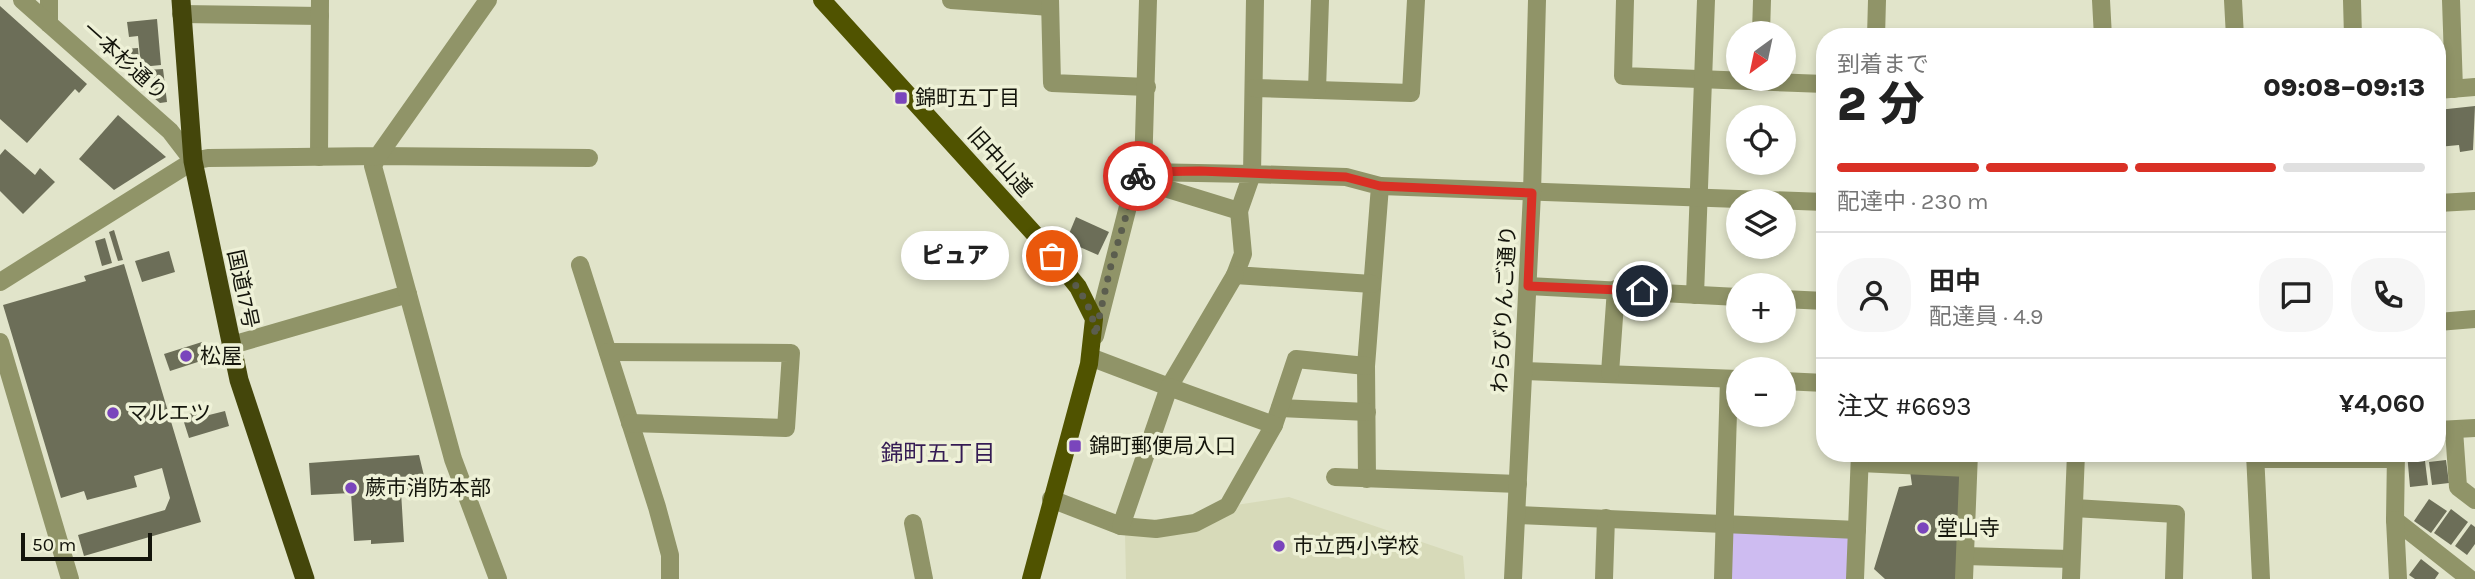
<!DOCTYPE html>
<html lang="ja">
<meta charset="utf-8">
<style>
body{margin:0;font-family:Karla,"Noto Sans JP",sans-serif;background:#f6f6f6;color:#222;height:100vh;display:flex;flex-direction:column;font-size:26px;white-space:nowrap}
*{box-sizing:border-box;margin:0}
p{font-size:23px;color:#767676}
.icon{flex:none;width:38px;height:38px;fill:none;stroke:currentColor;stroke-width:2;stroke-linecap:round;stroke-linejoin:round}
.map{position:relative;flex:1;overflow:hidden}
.side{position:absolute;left:1816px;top:28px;width:630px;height:434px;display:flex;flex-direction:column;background:#fff;border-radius:28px;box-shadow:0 4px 10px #0003}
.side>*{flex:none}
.needle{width:46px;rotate:213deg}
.fabs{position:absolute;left:1726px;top:21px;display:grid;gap:14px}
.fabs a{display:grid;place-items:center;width:70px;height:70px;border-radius:50%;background:#fff;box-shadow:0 4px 10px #0003;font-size:35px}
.scale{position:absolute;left:21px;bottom:18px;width:131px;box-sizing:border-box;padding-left:7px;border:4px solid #13140b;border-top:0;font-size:19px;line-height:24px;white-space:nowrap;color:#13140b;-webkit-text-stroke:5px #eef1d7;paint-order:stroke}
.pin{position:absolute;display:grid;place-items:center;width:60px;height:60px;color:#fff;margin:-30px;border:4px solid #fff;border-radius:50%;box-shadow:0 2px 7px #0007}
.courier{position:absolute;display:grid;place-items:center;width:70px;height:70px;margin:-35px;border:5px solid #d93025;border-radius:50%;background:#fff;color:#222;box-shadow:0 2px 9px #0007}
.bubble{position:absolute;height:49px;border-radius:24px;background:#fff;box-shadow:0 4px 10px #0003;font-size:23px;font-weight:800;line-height:49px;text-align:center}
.head em{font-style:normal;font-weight:800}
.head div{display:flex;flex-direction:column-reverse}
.head{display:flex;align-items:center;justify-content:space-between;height:119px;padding:0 21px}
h1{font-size:46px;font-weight:800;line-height:52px}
.bar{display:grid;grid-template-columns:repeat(4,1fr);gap:10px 7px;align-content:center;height:84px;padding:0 21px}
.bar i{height:9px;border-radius:5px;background:#e0e0e0}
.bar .selected{background:#d93025}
.bar p{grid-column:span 4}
.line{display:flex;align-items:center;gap:18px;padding:0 21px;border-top:2px solid #e0e0e0}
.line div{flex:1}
.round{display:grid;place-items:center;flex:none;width:74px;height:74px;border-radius:28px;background:#f6f6f6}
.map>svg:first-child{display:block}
.built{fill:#d7dab9}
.green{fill:#cebcf1}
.building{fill:#6c6e58}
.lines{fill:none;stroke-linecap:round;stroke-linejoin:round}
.minor{stroke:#909468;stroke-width:18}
.tertiary{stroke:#909468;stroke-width:18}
.primary{stroke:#505300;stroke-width:18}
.trunk{stroke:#44460b;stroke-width:19}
.done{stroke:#5b5d4e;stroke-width:7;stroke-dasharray:0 12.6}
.route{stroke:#d93025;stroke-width:9}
.poi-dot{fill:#7a45bc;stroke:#eef1d7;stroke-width:2.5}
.labels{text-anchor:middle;stroke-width:7;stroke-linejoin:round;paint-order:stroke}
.street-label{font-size:21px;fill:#13140b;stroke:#eef1d7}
.poi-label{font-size:21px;fill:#13140b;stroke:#eef1d7;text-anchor:start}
.neighbourhood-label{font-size:23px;fill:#341b54;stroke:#eef1d7}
</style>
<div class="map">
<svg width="2475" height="579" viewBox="0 0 2475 579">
<rect width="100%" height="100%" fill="#e1e4ca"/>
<!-- built -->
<path class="built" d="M1289,497L1463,556L1465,579H1126L1125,534H1169L1224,518L1236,505Z"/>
<!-- green -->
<path class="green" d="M1725,522L1857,530L1855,579H1723Z"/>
<!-- building -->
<g class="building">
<path d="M0,6L87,84L79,93L75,89L27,143L0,119Z"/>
<path d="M157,19L161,65L141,67L138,36L129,37L127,22Z"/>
<path d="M138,48L140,70L127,72L124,49Z"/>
<path d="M163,69L167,102L160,103L148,93L146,70Z"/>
<path d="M2475,106L2473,150L2460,152L2459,145L2438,147V110Z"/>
<path d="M118,115L166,157L114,190L79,159Z"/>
<path d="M5,149L35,175L40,168L55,182L23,214L0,191V155Z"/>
<path d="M1076,217L1109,232L1098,255L1066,241Z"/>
<path d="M114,230L123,260L118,261L109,232Z"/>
<path d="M105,238L112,263L102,266L95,241Z"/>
<path d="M169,251L175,272L142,282L135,261Z"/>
<path d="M2438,255L2445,310L2438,311Z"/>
<path d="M124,264L201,522L84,556L78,535L165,510L170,498L162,468L134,476L137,487L87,500L84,491L61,498L3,305L86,281L84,276Z"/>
<path d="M202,342L207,359L170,371L164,354Z"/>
<path d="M203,410L205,416L225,411L229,426L189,438L182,416Z"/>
<path d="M2407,453H2424L2428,485L2410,487Z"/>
<path d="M419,455L425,480L418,481L419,490L401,491L404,542L371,544V540L354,541L351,493L311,495L309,463Z"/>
<path d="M2446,460L2449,483L2432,485L2429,462Z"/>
<path d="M1910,471L1961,472L1956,579H1885L1874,569L1899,487L1912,485Z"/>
<path d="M2429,499L2447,511L2431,533L2414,521Z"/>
<path d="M2451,509L2468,522L2451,545L2434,533Z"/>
<path d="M2471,524L2475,527V544L2467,555L2455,546Z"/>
<path d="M2421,559L2439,573L2435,579H2415L2409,575Z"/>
</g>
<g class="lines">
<!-- minor -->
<g class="minor">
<path d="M951,0L1050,7"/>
<path d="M1050,0L1052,83L1147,87"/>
<path d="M1255,0L1252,174L1346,177L1380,186L1366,366L1367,479"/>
<path d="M1625,0L1623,76L1825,84"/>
<path d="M2101,0L2103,37"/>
<path d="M2352,0L2353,37"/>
<path d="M2451,0L2454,89"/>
<path d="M181,14L320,16"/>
<path d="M49,24V0"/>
<path d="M1761,33L1762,0"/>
<path d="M1876,37L1877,0"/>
<path d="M1254,88L1411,93L1416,0"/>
<path d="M1317,90L1320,0"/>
<path d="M2438,90L2475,87"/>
<path d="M319,157L320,0"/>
<path d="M1143,172L1148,0"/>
<path d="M1135,179L1239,211L1243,254L1235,275L1372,284"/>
<path d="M580,265L657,507L670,555V579"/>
<path d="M0,282L193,161"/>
<path d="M1528,286L1738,297"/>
<path d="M1695,295L1706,0"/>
<path d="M1783,299L1825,301"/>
<path d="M2438,322L2475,319"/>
<path d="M1095,336L1135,179L1143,172L1252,174L1239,211"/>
<path d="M0,342L70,579"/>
<path d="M232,345L408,294"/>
<path d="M608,352L791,353L786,428L630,423"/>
<path d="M1090,357L1169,387L1235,275"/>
<path d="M1524,371L1738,379"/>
<path d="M1610,373L1616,289"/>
<path d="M1783,381L1825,383"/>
<path d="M1280,408L1367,412"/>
<path d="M2438,430L2475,428"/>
<path d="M2454,430L2458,487L2475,500"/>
<path d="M2396,453L2395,520L2470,579"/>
<path d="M2255,459H2396"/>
<path d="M1860,463L1968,468"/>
<path d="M1335,477L1518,484"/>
<path d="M1051,499L1121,526L1156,529L1195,523L1228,506L1274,425L1296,359L1366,366"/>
<path d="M2074,508L2176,514L2174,579"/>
<path d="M1517,515L1857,530"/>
<path d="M2395,520L2398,579"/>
<path d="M913,523L924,579"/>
<path d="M1121,526L1169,387L1274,425"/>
<path d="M1965,556L2071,559"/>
<path d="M498,579L453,459L373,166L378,156L589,158"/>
<path d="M1604,579L1606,518"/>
<path d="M1723,579L1729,379"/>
<path d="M1855,579L1860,453"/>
<path d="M1964,579L1969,453"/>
<path d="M2071,579L2076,453"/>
</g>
<!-- tertiary -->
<g class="tertiary">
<path d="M22,0L170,131L193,161L208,158L378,156L488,0"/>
<path d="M2233,0L2235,37"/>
<path d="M1380,186L1825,202"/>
<path d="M2438,203L2475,201"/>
<path d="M2255,453L2261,579"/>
<path d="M1513,579L1532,193L1537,0"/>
</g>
<!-- primary -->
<path class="primary" d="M822,0L1039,239L1078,287L1094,319L1089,364L1031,579"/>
<!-- trunk -->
<path class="trunk" d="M181,0L193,161L239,380L305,579"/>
</g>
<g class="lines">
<!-- done -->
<path class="done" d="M1052,256C1072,281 1094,302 1095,336L1110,269L1138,176"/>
<!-- route -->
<path class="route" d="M1138,176L1143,172L1200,171L1346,177L1380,186L1532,193L1528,286L1642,291"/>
</g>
<!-- markers -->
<g class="poi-dot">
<rect x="894" y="91" width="14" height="14" rx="3.5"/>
<circle cx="186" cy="356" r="7"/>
<circle cx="113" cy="413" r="7"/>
<rect x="1068" y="439" width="14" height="14" rx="3.5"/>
<circle cx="351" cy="488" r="7"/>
<circle cx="1923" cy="528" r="7"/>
<circle cx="1279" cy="546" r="7"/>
</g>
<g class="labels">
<!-- street labels -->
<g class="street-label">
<text transform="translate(125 61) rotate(42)" y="7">一本杉通り</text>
<text transform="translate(1000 162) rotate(48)" y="7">旧中山道</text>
<text transform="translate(243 289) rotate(78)" y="7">国道17号</text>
<text transform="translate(1504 309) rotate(-87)" y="7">わらびりんご通り</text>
</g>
<!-- poi labels -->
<g class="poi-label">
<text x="915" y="105">錦町五丁目</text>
<text x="200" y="363">松屋</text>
<text x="127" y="420">マルエツ</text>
<text x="1089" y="453">錦町郵便局入口</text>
<text x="365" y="495">蕨市消防本部</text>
<text x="1937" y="535">堂山寺</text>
<text x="1293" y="553">市立西小学校</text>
</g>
<!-- neighbourhood labels -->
<g class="neighbourhood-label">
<text x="938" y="461">錦町五丁目</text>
</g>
</g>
</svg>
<div class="fabs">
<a><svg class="needle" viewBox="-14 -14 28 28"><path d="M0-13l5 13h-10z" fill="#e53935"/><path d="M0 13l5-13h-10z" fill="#767676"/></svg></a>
<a><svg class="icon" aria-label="locate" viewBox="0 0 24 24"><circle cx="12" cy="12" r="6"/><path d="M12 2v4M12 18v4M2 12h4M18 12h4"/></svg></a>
<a><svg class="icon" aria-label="layers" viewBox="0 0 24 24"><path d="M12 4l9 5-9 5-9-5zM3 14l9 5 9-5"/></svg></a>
<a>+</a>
<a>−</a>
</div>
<div class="scale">50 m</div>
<div class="pin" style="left:1052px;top:256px;background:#ea580c"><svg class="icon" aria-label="bag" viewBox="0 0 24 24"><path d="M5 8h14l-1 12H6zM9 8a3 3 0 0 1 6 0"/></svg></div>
<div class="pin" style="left:1642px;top:291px;background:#1f2937"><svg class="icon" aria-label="home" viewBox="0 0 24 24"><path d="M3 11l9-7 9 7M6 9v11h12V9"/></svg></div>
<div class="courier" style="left:1138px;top:176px"><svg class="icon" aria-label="bike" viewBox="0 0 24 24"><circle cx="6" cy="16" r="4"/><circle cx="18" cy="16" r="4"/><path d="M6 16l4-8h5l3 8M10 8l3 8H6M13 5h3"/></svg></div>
<div class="bubble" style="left:901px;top:231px;width:108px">ピュア</div>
<section class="side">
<div class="head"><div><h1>2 分</h1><p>到着まで</p></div><em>09:08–09:13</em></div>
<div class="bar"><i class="selected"></i><i class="selected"></i><i class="selected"></i><i></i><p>配達中 · 230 m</p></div>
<div class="line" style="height:126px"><a class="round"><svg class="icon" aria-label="person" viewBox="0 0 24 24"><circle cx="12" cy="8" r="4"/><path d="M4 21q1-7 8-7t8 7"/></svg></a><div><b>田中</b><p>配達員 · 4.9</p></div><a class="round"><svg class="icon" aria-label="chat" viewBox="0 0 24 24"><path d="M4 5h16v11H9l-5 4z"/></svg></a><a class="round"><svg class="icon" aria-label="phone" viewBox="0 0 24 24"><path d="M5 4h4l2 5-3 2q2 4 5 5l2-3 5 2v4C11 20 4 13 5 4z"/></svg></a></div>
<div class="line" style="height:91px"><div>注文 #6693</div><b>¥4,060</b></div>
</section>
</div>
